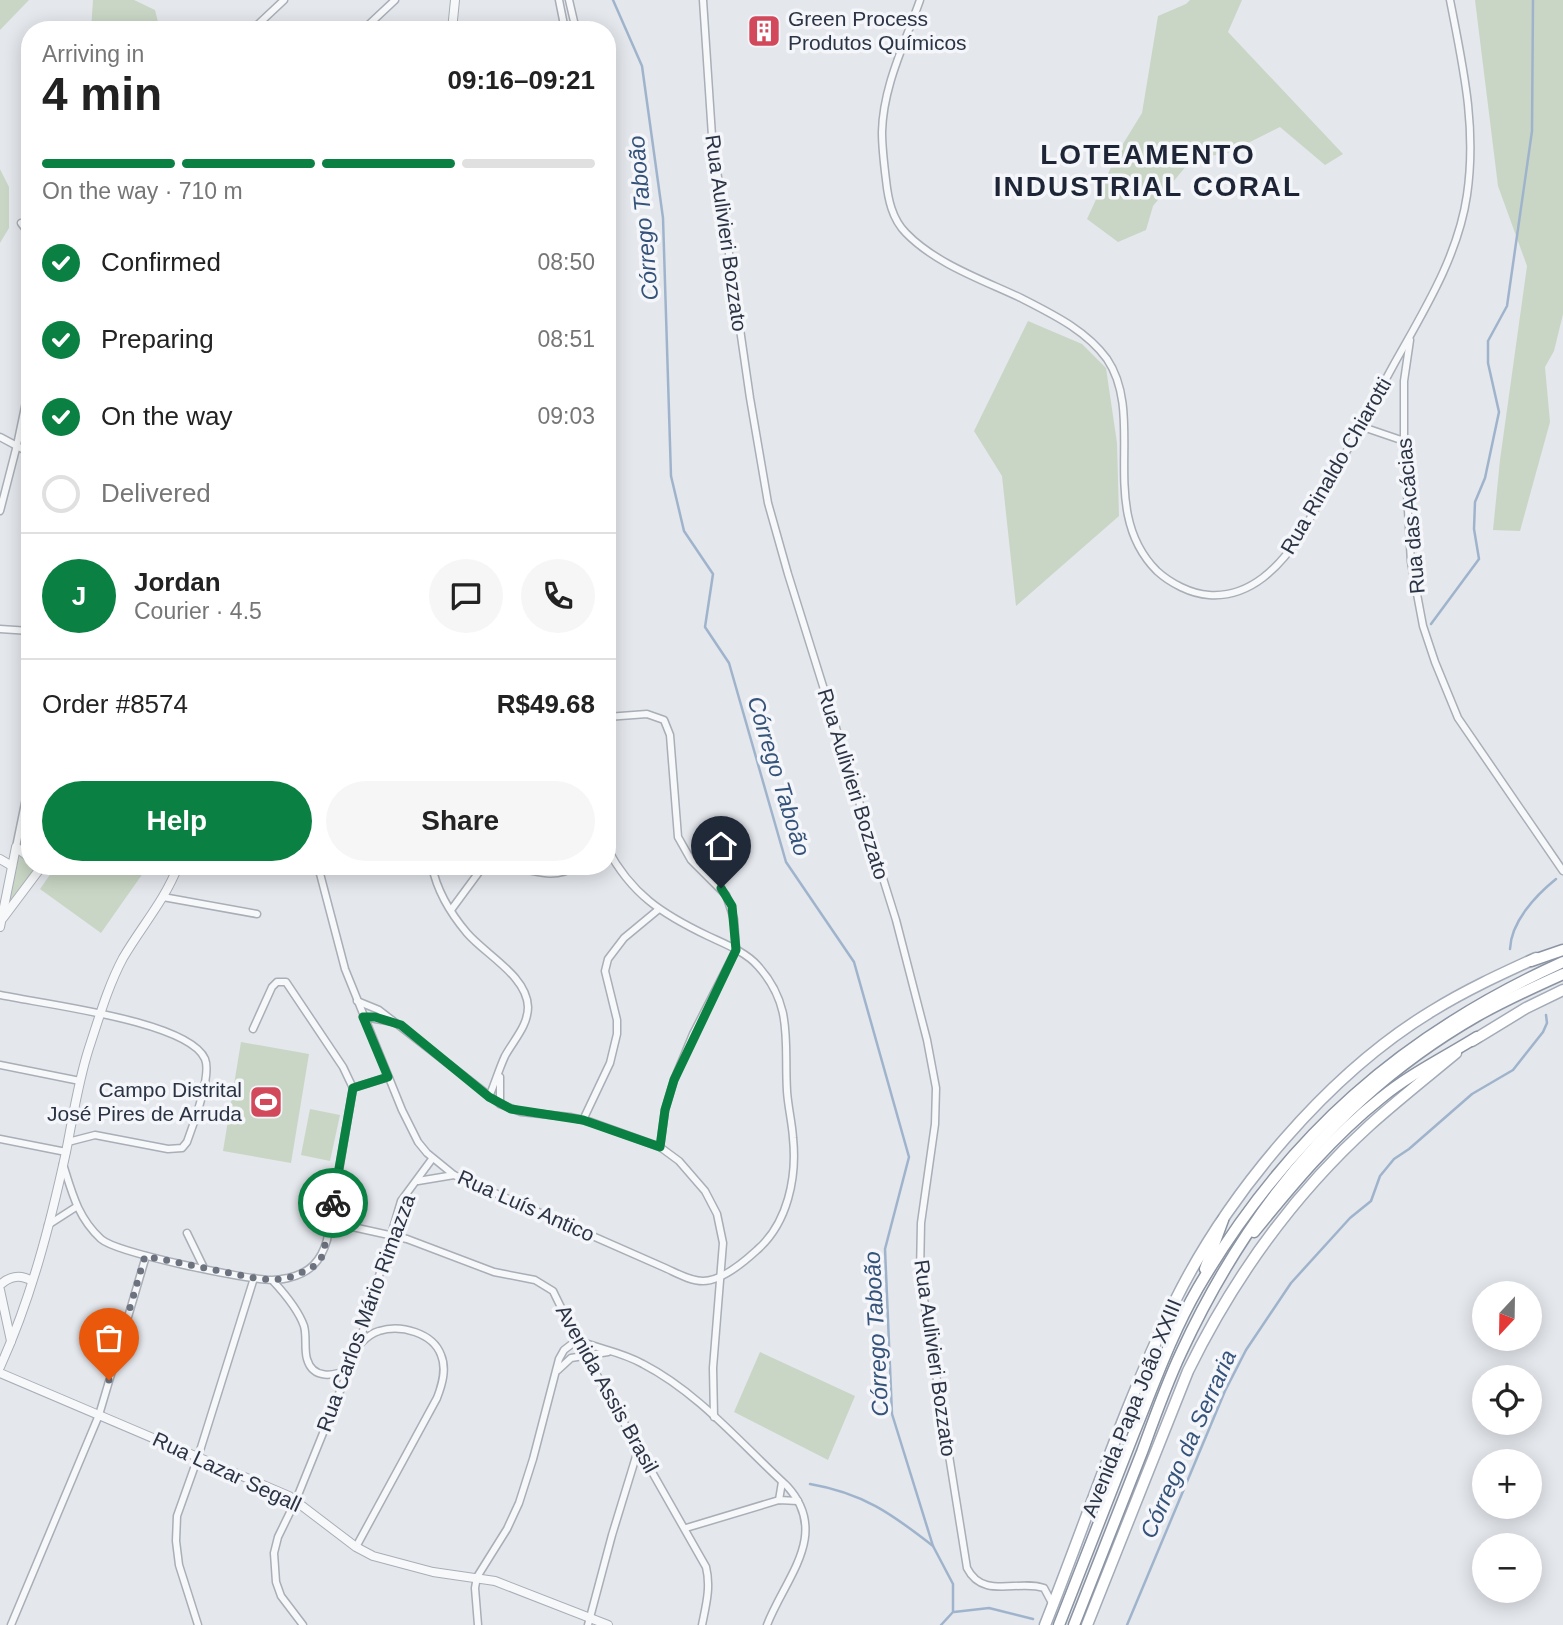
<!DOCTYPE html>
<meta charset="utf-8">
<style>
body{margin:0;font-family:Helvetica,sans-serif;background:#f6f6f6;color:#222;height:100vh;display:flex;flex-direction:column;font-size:26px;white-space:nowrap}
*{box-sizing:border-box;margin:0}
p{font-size:23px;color:#767676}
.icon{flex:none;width:38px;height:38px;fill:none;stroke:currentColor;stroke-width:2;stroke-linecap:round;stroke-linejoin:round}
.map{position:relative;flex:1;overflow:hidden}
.drawer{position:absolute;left:21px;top:21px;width:595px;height:854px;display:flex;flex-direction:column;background:#fff;border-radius:28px;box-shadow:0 4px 18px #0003}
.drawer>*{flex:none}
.needle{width:46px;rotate:202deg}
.buttons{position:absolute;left:1472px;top:1281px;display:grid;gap:14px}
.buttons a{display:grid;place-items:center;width:70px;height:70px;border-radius:50%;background:#fff;box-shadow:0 4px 18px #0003;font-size:35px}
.pin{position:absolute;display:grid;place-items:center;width:60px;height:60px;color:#fff;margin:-72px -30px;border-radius:50% 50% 50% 0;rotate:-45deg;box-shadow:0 0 7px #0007}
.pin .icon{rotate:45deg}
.courier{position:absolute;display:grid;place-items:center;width:70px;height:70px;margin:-35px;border:5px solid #0b8043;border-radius:50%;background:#fff;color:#222;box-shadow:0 2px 9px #0007}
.headline em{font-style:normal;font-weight:800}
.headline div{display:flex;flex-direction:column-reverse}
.headline{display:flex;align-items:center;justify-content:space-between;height:119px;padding:0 21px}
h1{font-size:46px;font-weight:800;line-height:52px}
.bar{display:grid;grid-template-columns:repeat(4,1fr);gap:10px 7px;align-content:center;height:84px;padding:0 21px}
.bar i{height:9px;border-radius:5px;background:#e0e0e0}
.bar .current{background:#0b8043}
.bar p{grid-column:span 4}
.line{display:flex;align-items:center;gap:18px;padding:0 21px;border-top:2px solid #e0e0e0}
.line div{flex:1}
.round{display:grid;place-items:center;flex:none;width:74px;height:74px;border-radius:37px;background:#f6f6f6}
ol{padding:0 21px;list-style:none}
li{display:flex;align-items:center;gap:21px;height:77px}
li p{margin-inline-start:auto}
li .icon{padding:7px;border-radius:50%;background:#0b8043;color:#fff;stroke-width:4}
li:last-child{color:#767676}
li i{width:38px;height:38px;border:4px solid #e0e0e0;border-radius:50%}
.button{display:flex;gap:14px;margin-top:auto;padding:14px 21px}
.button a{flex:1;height:80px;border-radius:42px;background:#0b8043;color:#fff;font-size:28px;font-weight:800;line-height:80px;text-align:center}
.button a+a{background:#f6f6f6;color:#222}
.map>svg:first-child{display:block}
.green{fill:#c9d6c5}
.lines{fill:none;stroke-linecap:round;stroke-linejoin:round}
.stream{stroke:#9fb4cc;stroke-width:2.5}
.minor-casing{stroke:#a9aeb7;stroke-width:9}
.tertiary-casing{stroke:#a9aeb7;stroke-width:10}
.primary-casing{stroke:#a3abb8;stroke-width:13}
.trunk-casing{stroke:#8b94a3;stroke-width:13}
.minor{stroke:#f7f8fa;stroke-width:6}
.tertiary{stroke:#f7f8fa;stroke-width:8}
.primary{stroke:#fff;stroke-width:10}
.trunk{stroke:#fff;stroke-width:10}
.done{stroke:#6c737f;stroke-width:7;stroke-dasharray:0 12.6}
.route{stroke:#0b8043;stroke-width:9}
.labels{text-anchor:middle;stroke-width:7;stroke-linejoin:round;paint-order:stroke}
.poi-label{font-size:21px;fill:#2b3445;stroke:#f4f6f9;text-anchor:start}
.street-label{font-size:21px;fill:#2b3445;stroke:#f4f6f9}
.water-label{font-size:23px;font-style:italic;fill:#34527a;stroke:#f4f6f9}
.district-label{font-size:28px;font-weight:bold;letter-spacing:2px;fill:#1d2536;stroke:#f4f6f9}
</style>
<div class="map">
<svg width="1563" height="1625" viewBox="0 0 1563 1625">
<rect width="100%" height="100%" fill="#e4e7ec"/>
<!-- green -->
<g class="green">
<path d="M0,0H29L0,30Z"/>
<path d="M93,0H134L155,10L160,30H91Z"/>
<path d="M1190,0H1242L1228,32L1343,154L1325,165L1280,127L1228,153L1192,159L1153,206L1146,230L1118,242L1087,219L1118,152L1142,113L1158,16L1186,4Z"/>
<path d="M1475,0H1563V314L1554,351L1545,367L1550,422L1520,531L1493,530L1500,460L1527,266L1498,186Z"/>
<path d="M0,169L9,187V228L0,243Z"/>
<path d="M1028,321L1082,344L1106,368L1117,443L1119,516L1016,606L1002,476L974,431Z"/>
<path d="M17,855L30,859V866H38L9,905Z"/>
<path d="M56,866H148L101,933L40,889Z"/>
<path d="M241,1042L309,1054L291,1163L223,1151Z"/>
<path d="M310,1109L340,1115L330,1161L301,1155Z"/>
<path d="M760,1352L855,1396L828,1460L734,1412Z"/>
</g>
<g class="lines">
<!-- stream -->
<g class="stream">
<path d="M613,0L642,66L663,218L671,476L684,531L713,574L705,627L729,663L786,862L854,962L909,1157L885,1249L892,1414L933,1546L953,1584V1612L941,1625"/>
<path d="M1431,624L1479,559L1474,529L1475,502L1485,478L1499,412L1488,363V341L1507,306L1532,131L1533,0"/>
<path d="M1510,949C1511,922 1535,896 1556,879"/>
<path d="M810,1484C863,1493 892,1514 933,1546"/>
<path d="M954,1612L989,1608L1033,1619"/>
<path d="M1127,1625L1225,1391L1246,1350L1291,1283L1350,1218L1371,1201L1380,1176L1394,1159L1409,1149L1472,1094L1513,1070L1543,1032L1547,1023L1546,1015"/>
</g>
<defs>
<g id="minor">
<path d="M559,0L565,30"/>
<path d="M569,0L576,30"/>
<path d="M703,0L712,136L750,398L768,503L788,574L896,920L927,1040L936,1088L935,1124L921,1223L920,1274L967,1568C983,1600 1018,1579 1044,1588L1052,1603"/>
<path d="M920,0C905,43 883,86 882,132C882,148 884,164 886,180C888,199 892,219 906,233C936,264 983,280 1021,298C1052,314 1086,330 1107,359C1147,418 1096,510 1157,571C1170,583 1191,594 1209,595C1251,598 1280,566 1301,535C1332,478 1363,422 1393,366C1423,312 1458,257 1467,195C1477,127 1463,67 1450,0"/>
<path d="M252,30L284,0"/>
<path d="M363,30L395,0"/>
<path d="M21,223L30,235"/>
<path d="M1410,340L1404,381V441L1411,562L1423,626L1435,662L1458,718L1563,871"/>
<path d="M1360,426L1404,441"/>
<path d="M0,437L30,453"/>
<path d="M0,511L17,445L30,383"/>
<path d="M0,629L30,631"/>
<path d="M607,717L647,714L664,720L670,735L678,837L691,860L726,895L734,919L736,950L693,1034L674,1080L665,1110L660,1147"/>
<path d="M16,847L30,779"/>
<path d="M318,866L345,969L402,1110L418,1142L427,1153L454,1175L663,1267C675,1272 689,1281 703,1281C722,1281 744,1262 757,1250C788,1223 797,1177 793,1138C792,1122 788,1107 787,1091C784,1042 794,1006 758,966C746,952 725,944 708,936C662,914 631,894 607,848"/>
<path d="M432,866C437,891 451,914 467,933C486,955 527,976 528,1007C528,1026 513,1041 505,1056C499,1069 495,1083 489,1097"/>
<path d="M511,866C534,871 555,880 576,866"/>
<path d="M163,897L257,914"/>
<path d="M451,910L479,872L487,866"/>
<path d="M0,995C42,1004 189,1021 205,1059C212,1076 193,1125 187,1142L182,1148L168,1149L95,1135L68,1142"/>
<path d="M357,1001L379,1010L500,1104L521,1112L570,1117L591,1122L660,1147L679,1161L705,1191L717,1214L723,1243L713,1368L714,1417"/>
<path d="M363,1017L394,1022"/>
<path d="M0,1065L80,1081"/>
<path d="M500,1077V1104"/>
<path d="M353,1088L388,1077"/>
<path d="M583,1120L610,1063L617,1034V1020L605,971L608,959L624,938L659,909"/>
<path d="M0,1139L66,1152"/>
<path d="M63,1164C72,1193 78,1218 101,1239C117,1253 247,1280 272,1280C277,1280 283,1279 288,1278C310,1273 321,1261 327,1240L353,1088L343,1067L286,982H277L272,987L253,1029"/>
<path d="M418,1181L454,1175"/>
<path d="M330,1222L407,1239L494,1272L535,1280L553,1291L577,1340L706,1567C711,1587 706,1605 702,1625"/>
<path d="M48,1225L76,1207"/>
<path d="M187,1233L204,1268"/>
<path d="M273,1281C285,1294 298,1309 304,1326C307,1337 304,1349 307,1359C313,1380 334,1376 349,1369"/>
<path d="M558,1370L571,1358L608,1352"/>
<path d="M779,1500L782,1482"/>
<path d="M686,1528L779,1500L798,1501"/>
<path d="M356,1547L437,1398C442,1385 447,1369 441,1355C433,1333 401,1324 379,1331C372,1333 366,1338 361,1343"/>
<path d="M11,1625L99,1415L146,1256"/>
<path d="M198,1625L179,1565L176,1541L177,1516L198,1457L254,1278"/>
<path d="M303,1625L281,1596L276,1582L274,1553L278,1537L296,1500L359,1344L401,1201L432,1159"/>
<path d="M478,1625L475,1588L477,1577L507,1529L519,1503L533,1459L559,1359L564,1350L577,1340C599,1349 622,1352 643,1364C699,1393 741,1444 787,1486C831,1534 785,1578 767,1625"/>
<path d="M588,1625L612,1535L638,1450"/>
</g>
<g id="tertiary">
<path d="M452,30L455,0"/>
<path d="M0,859L12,866"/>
<path d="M3,918L42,866"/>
<path d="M0,927L16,847L30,858"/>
<path d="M0,1285C10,1276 20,1274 32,1281"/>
<path d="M0,1290L11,1341"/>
<path d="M0,1367C31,1299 50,1225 66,1152C73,1117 78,1082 89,1048C99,1018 108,986 123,958C141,927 165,900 178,866"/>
<path d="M0,1373L289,1496L356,1547L373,1556L433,1572L495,1581L608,1625"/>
</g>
<g id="primary">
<path d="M1472,1041L1526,1008L1563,990"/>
<path d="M1045,1625C1088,1517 1124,1405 1175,1301C1229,1192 1328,1074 1432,1011C1466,990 1501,974 1536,958"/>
<path d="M1087,1625L1188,1371C1233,1279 1294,1194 1370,1125C1398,1100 1427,1077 1456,1053"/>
</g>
<g id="trunk">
<path d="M1531,961L1563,950"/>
<path d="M1254,1232C1293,1184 1332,1137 1381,1098C1410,1074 1445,1057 1477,1037"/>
<path d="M1205,1269L1223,1220"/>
<path d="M1059,1625C1084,1561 1109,1497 1134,1433C1154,1384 1172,1333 1198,1288C1288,1135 1402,1035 1563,962"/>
<path d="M1074,1625C1097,1567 1119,1510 1142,1452C1154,1419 1166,1385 1181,1353C1246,1212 1341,1094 1477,1016C1505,1000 1534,987 1563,974"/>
</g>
</defs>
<!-- minor casing -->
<use href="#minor" class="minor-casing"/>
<!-- tertiary casing -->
<use href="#tertiary" class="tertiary-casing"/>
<!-- primary casing -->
<use href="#primary" class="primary-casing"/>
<!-- trunk casing -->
<use href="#trunk" class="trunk-casing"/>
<!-- minor -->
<use href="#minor" class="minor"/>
<!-- tertiary -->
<use href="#tertiary" class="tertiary"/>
<!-- primary -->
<use href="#primary" class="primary"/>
<!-- trunk -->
<use href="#trunk" class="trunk"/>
</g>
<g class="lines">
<!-- done -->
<path class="done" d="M109,1380L145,1256L254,1278L273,1280L288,1278L308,1270L317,1264L323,1255L333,1203"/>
<!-- route -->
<path class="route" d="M333,1203L353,1088L388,1077L363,1017H375L401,1025L489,1097L511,1109L583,1120L660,1147L665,1110L674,1080L736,950L732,906L721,888"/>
</g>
<!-- icons -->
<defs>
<symbol id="building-square" viewBox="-11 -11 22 22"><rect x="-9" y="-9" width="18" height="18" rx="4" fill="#d1495b" stroke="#f4f6f9"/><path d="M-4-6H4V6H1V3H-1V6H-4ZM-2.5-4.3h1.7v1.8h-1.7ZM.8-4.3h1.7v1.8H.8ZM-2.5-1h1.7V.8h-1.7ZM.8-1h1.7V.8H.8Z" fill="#fff"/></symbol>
<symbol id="stadium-square" viewBox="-11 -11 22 22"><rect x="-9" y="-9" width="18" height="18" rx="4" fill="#d1495b" stroke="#f4f6f9"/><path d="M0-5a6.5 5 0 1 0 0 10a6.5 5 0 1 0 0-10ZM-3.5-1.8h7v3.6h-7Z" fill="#fff"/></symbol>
</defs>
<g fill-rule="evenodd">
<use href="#building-square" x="745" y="12" width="38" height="38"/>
<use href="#stadium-square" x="247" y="1083" width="38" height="38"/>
</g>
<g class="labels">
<!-- poi labels -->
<g class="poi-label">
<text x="788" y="26">Green Process<tspan x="788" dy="24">Produtos Químicos</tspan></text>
<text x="242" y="1097" text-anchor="end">Campo Distrital<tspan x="242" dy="24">José Pires de Arruda</tspan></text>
</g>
<!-- street labels -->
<g class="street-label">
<text transform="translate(726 233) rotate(82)" y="7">Rua Aulivieri Bozzato</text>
<text transform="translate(1336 466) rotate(-60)" y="7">Rua Rinaldo Chiarotti</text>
<text transform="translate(1411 516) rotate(-95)" y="7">Rua das Acácias</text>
<text transform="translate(853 784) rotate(73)" y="7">Rua Aulivieri Bozzato</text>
<text transform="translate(526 1206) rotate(24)" y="7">Rua Luís Antico</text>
<text transform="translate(366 1313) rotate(-70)" y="7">Rua Carlos Mário Rimazza</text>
<text transform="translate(935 1358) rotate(82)" y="7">Rua Aulivieri Bozzato</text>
<text transform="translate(607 1389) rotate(61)" y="7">Avenida Assis Brasil</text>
<text transform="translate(1132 1408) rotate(-68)" y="7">Avenida Papa João XXIII</text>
<text transform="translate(227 1472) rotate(25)" y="7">Rua Lazar Segall</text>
</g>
<!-- water labels -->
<g class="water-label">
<text transform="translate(643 218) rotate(-95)" y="8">Córrego Taboão</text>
<text transform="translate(779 776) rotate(73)" y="8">Córrego Taboão</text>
<text transform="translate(876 1334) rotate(-93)" y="8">Córrego Taboão</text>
<text transform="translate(1188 1444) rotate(-66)" y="8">Córrego da Serraria</text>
</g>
<!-- district labels -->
<g class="district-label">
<text x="1148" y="164">LOTEAMENTO<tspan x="1148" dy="32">INDUSTRIAL CORAL</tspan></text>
</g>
</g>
</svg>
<div class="buttons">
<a><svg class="needle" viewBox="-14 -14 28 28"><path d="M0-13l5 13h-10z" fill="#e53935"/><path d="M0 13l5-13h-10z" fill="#767676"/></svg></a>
<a><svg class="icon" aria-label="locate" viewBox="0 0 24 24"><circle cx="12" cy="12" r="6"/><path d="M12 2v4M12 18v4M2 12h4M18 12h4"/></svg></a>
<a>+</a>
<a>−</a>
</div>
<div class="pin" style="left:109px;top:1380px;background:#ea580c"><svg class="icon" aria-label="bag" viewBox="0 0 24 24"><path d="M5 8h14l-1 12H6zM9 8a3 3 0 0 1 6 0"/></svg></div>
<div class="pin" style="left:721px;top:888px;background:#1f2937"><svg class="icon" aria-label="home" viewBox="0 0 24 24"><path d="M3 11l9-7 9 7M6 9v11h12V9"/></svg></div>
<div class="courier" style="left:333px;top:1203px"><svg class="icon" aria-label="bike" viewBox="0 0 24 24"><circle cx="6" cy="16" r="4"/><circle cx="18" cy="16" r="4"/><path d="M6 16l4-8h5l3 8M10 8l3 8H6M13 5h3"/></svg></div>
<section class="drawer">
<div class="headline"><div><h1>4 min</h1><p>Arriving in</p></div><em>09:16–09:21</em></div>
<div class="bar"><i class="current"></i><i class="current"></i><i class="current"></i><i></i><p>On the way · 710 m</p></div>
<ol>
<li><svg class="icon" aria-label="check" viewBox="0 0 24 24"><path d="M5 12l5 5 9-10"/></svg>Confirmed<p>08:50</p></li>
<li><svg class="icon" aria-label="check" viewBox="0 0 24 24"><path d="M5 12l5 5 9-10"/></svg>Preparing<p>08:51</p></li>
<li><svg class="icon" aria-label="check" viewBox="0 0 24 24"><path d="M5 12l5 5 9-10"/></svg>On the way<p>09:03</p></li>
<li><i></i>Delivered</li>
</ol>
<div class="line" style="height:126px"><b class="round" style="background:#0b8043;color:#fff">J</b><div><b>Jordan</b><p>Courier · 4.5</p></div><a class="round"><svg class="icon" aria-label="chat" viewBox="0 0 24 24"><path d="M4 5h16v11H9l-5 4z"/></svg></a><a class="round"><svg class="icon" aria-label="phone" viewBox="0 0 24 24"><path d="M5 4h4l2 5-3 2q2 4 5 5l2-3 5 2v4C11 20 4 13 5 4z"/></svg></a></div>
<div class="line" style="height:91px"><div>Order #8574</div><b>R$49.68</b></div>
<div class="button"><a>Help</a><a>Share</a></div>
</section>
</div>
